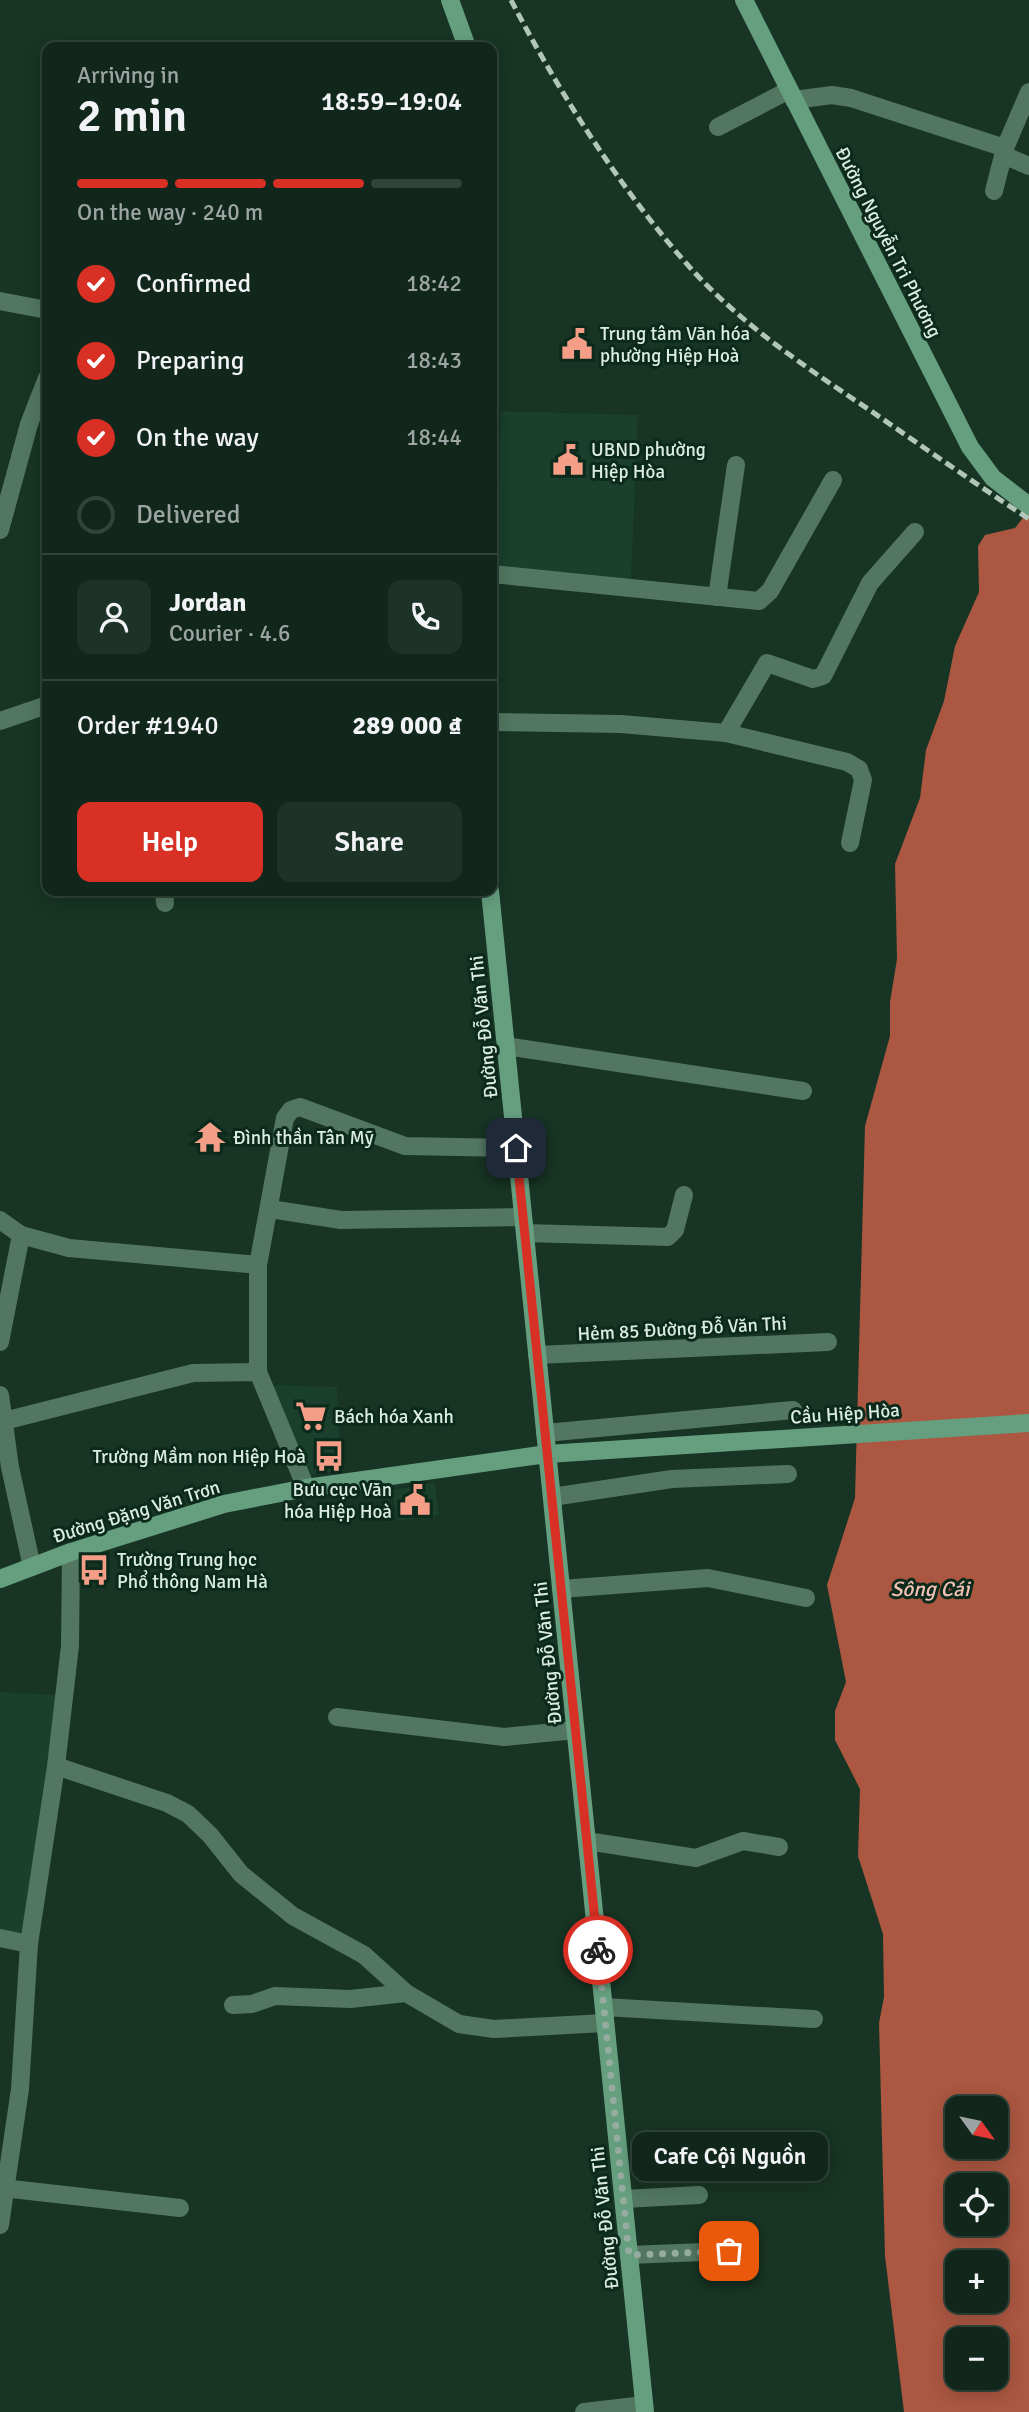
<!DOCTYPE html>
<meta charset="utf-8">
<style>
body{margin:0;font-family:Signika,sans-serif;background:#1e3328;color:#f1f3f6;height:100vh;display:flex;flex-direction:column;font-size:26px;white-space:nowrap}
*{box-sizing:border-box;margin:0}
p{font-size:23px;color:#9ca5a3}
.icon{flex:none;width:38px;height:38px;fill:none;stroke:currentColor;stroke-width:2;stroke-linecap:round;stroke-linejoin:round}
.map{position:relative;flex:1;overflow:hidden}
.drawer{position:absolute;left:42px;top:42px;width:455px;height:854px;display:flex;flex-direction:column;background:#11271b;border-radius:14px;box-shadow:0 4px 18px #0003,0 0 0 2px #30443a}
.drawer>*{flex:none}
.needle{width:46px;rotate:123deg}
.buttons{position:absolute;left:945px;top:2096px;display:grid;gap:14px}
.buttons a{display:grid;place-items:center;width:63px;height:63px;border-radius:14px;background:#11271b;box-shadow:0 4px 18px #0003,0 0 0 2px #30443a;font-size:35px}
.pin{position:absolute;display:grid;place-items:center;width:60px;height:60px;color:#fff;margin:-30px;border-radius:14px;box-shadow:0 4px 10px #0006}
.courier{position:absolute;display:grid;place-items:center;width:70px;height:70px;margin:-35px;border:5px solid #d93025;border-radius:50%;background:#fff;color:#222;box-shadow:0 2px 9px #0007}
.bubble{position:absolute;height:49px;border-radius:14px;background:#11271b;box-shadow:0 4px 18px #0003,0 0 0 2px #30443a;font-size:23px;font-weight:600;line-height:49px;text-align:center}
.summary em{font-style:normal;font-weight:600}
.summary div{display:flex;flex-direction:column-reverse}
.summary{display:flex;align-items:center;justify-content:space-between;height:119px;padding:0 35px}
h1{font-size:46px;font-weight:600;line-height:52px}
.bar{display:grid;grid-template-columns:repeat(4,1fr);gap:10px 7px;align-content:center;height:84px;padding:0 35px}
.bar i{height:9px;border-radius:5px;background:#30443a}
.bar .on{background:#d93025}
.bar p{grid-column:span 4}
.line{display:flex;align-items:center;gap:18px;padding:0 35px;border-top:2px solid #30443a}
.line div{flex:1}
.round{display:grid;place-items:center;flex:none;width:74px;height:74px;border-radius:14px;background:#1e3328}
ol{padding:0 35px;list-style:none}
li{display:flex;align-items:center;gap:21px;height:77px}
li p{margin-inline-start:auto}
li .icon{padding:7px;border-radius:50%;background:#d93025;color:#fff;stroke-width:4}
li:last-child{color:#9ca5a3}
li i{width:38px;height:38px;border:4px solid #30443a;border-radius:50%}
.action{display:flex;gap:14px;margin-top:auto;padding:14px 35px}
.action a{flex:1;height:80px;border-radius:14px;background:#d93025;color:#fff;font-size:28px;font-weight:600;line-height:80px;text-align:center}
.action a+a{background:#1e3328;color:#f1f3f6}
.map>svg:first-child{display:block}
.built{fill:#1a3f2c}
.water{fill:#ab5741;fill-rule:evenodd}
.lines{fill:none;stroke-linecap:round;stroke-linejoin:round}
.street{stroke:#527661;stroke-width:18}
.secondary{stroke:#659f7f;stroke-width:18}
.rail{stroke:#b1c5b9;stroke-width:5;stroke-dasharray:10 5;stroke-linecap:butt}
.done{stroke:#96aca0;stroke-width:7;stroke-dasharray:0 12.6}
.route{stroke:#d93025;stroke-width:9}
.labels{text-anchor:middle;stroke-width:6;stroke-linejoin:round;paint-order:stroke}
.street-label{font-size:19px;fill:#dbece2;stroke:#0c2a1b}
.poi-label{font-size:19px;fill:#dbece2;stroke:#0c2a1b;text-anchor:start}
.water-label{font-size:21px;font-style:italic;fill:#f2c2b5;stroke:#0c2a1b}
</style>
<div class="map">
<svg width="1029" height="2412" viewBox="0 0 1029 2412">
<rect width="100%" height="100%" fill="#173424"/>
<!-- built -->
<g class="built">
<path d="M501,411L638,415L631,580L497,566Z"/>
<path d="M272,1385L337,1387L341,1471L309,1475Z"/>
<path d="M435,1483L439,1515L397,1521L392,1490Z"/>
<path d="M0,1692L57,1695L22,1934L0,1930Z"/>
</g>
<!-- water -->
<path class="water" d="M1029,510V2412H904L885,2256L879,2023L884,1997L883,1934L858,1856L860,1789L835,1740V1711L846,1682L827,1585L855,1498L865,1126L890,1036V1002L897,959L895,864L920,798L926,750L944,701L955,646L979,592L978,546L985,535L1015,528ZM957,2109H996V2147H957ZM957,2186H996V2224H957ZM957,2263H996V2301H957ZM957,2340H996V2378H957Z"/>
<g class="lines">
<!-- street -->
<g class="street">
<path d="M794,100L832,95L851,98L1005,148L1029,92"/>
<path d="M718,127L789,90"/>
<path d="M1003,155L1029,166"/>
<path d="M994,191L1005,148"/>
<path d="M0,301L47,310"/>
<path d="M0,530L29,424L47,378"/>
<path d="M492,574L759,601L770,591L833,480"/>
<path d="M717,597L736,465"/>
<path d="M0,721L47,705"/>
<path d="M492,722L621,724L726,733L847,762L859,769L863,780L850,843"/>
<path d="M726,733L767,663L813,679L823,676L870,583L915,532"/>
<path d="M164,891L165,903"/>
<path d="M506,1046L803,1091"/>
<path d="M270,1209L341,1220L523,1217"/>
<path d="M0,1220L21,1235L69,1248L258,1265"/>
<path d="M525,1233L668,1237L675,1230L684,1195"/>
<path d="M0,1342L21,1235"/>
<path d="M537,1355L828,1342"/>
<path d="M258,1372V1265L285,1118L291,1110L300,1107L405,1146L516,1148"/>
<path d="M0,1395L10,1467L32,1567"/>
<path d="M4,1421L193,1373L258,1372L306,1488"/>
<path d="M545,1433L793,1410"/>
<path d="M552,1497L672,1479L788,1474"/>
<path d="M561,1589L708,1578L806,1598"/>
<path d="M337,1717L504,1737L575,1730"/>
<path d="M56,1766L167,1803L188,1814L210,1835L241,1874L293,1916L364,1955L406,1993L459,2024L494,2029L605,2023"/>
<path d="M587,1841L696,1858L743,1841L779,1847"/>
<path d="M0,1938L29,1944"/>
<path d="M233,2005L252,2004L275,1996L350,1999L406,1993"/>
<path d="M604,2007L814,2019"/>
<path d="M3,2188L180,2208"/>
<path d="M624,2199L699,2195"/>
<path d="M0,2225L20,2089L29,1944L56,1766L70,1646L71,1552"/>
<path d="M629,2255L729,2251"/>
<path d="M584,2412L644,2405"/>
</g>
<!-- secondary -->
<g class="secondary">
<path d="M450,0L467,47"/>
<path d="M744,0L970,447L993,478L1029,506"/>
<path d="M490,891L645,2412"/>
<path d="M0,1579L71,1552L224,1504L306,1488L547,1454L1029,1423"/>
</g>
<!-- rail -->
<path class="rail" d="M511,0C558,91 625,197 695,273C745,327 810,370 871,411C923,447 976,484 1029,519"/>
</g>
<g class="lines">
<!-- done -->
<path class="done" d="M598,1950L629,2255L729,2251"/>
<!-- route -->
<path class="route" d="M516,1148L598,1950"/>
</g>
<!-- icons -->
<defs>
<symbol id="civic-bare" viewBox="-9 -9 18 18"><path d="M-.6-6.5H3V-4.5H.6V-3L4-1V1h2V6H-6V1h2V-1L-.6-3ZM-1.2 2.5V6h2.4V2.5Z" fill="#f49e87" stroke="#0c2a1b" stroke-width="2.5" paint-order="stroke"/></symbol>
<symbol id="temple-bare" viewBox="-9 -9 18 18"><path d="M0-6L5-2H3V0L6.5 2.5H4V6H1.5V3h-3V6H-4V2.5H-6.5L-3 0V-2H-5Z" fill="#f49e87" stroke="#0c2a1b" stroke-width="2.5" paint-order="stroke"/></symbol>
<symbol id="supermarket-bare" viewBox="-9 -9 18 18"><path d="M-6-5.5h2.5l.6 2H6L4.5 2H-2.5L-4.4-4H-6ZM-1.5 3.2a1.3 1.3 0 1 0 .1 0ZM3 3.2a1.3 1.3 0 1 0 .1 0Z" fill="#f49e87" stroke="#0c2a1b" stroke-width="2.5" paint-order="stroke"/></symbol>
<symbol id="bus-bare" viewBox="-9 -9 18 18"><path d="M-5-6H5V4H4V6H2V4H-2V6H-4V4H-5ZM-3.5-4V0h7V-4ZM-3.5 1.2v1.5H-2V1.2ZM2 1.2v1.5H3.5V1.2Z" fill="#f49e87" stroke="#0c2a1b" stroke-width="2.5" paint-order="stroke"/></symbol>
</defs>
<g fill-rule="evenodd">
<use href="#civic-bare" x="555" y="322" width="44" height="44"/>
<use href="#civic-bare" x="546" y="438" width="44" height="44"/>
<use href="#temple-bare" x="188" y="1115" width="44" height="44"/>
<use href="#supermarket-bare" x="289" y="1394" width="44" height="44"/>
<use href="#bus-bare" x="307" y="1434" width="44" height="44"/>
<use href="#civic-bare" x="393" y="1478" width="44" height="44"/>
<use href="#bus-bare" x="72" y="1548" width="44" height="44"/>
</g>
<g class="labels">
<!-- street labels -->
<g class="street-label">
<text transform="translate(889 242) rotate(63)" y="7">Đường Nguyễn Tri Phương</text>
<text transform="translate(483 1027) rotate(-96)" y="7">Đường Đỗ Văn Thi</text>
<text transform="translate(682 1328) rotate(-3)" y="7">Hẻm 85 Đường Đỗ Văn Thi</text>
<text transform="translate(845 1413) rotate(-4)" y="7">Cầu Hiệp Hòa</text>
<text transform="translate(136 1511) rotate(-17)" y="7">Đường Đặng Văn Trơn</text>
<text transform="translate(547 1653) rotate(-96)" y="7">Đường Đỗ Văn Thi</text>
<text transform="translate(604 2218) rotate(-96)" y="7">Đường Đỗ Văn Thi</text>
</g>
<!-- poi labels -->
<g class="poi-label">
<text x="600" y="340">Trung tâm Văn hóa<tspan x="600" dy="22">phường Hiệp Hoà</tspan></text>
<text x="591" y="456">UBND phường<tspan x="591" dy="22">Hiệp Hòa</tspan></text>
<text x="233" y="1144">Đình thần Tân Mỹ</text>
<text x="334" y="1423">Bách hóa Xanh</text>
<text x="306" y="1463" text-anchor="end">Trường Mầm non Hiệp Hoà</text>
<text x="392" y="1496" text-anchor="end">Bưu cục Văn<tspan x="392" dy="22">hóa Hiệp Hoà</tspan></text>
<text x="117" y="1566">Trường Trung học<tspan x="117" dy="22">Phổ thông Nam Hà</tspan></text>
</g>
<!-- water labels -->
<g class="water-label">
<text x="930" y="1596">Sông Cái</text>
</g>
</g>
</svg>
<div class="buttons">
<a><svg class="needle" viewBox="-14 -14 28 28"><path d="M0-13l5 13h-10z" fill="#e53935"/><path d="M0 13l5-13h-10z" fill="#9ca5a3"/></svg></a>
<a><svg class="icon" aria-label="locate" viewBox="0 0 24 24"><circle cx="12" cy="12" r="6"/><path d="M12 2v4M12 18v4M2 12h4M18 12h4"/></svg></a>
<a>+</a>
<a>−</a>
</div>
<div class="pin" style="left:729px;top:2251px;background:#ea580c"><svg class="icon" aria-label="bag" viewBox="0 0 24 24"><path d="M5 8h14l-1 12H6zM9 8a3 3 0 0 1 6 0"/></svg></div>
<div class="pin" style="left:516px;top:1148px;background:#1f2937"><svg class="icon" aria-label="home" viewBox="0 0 24 24"><path d="M3 11l9-7 9 7M6 9v11h12V9"/></svg></div>
<div class="courier" style="left:598px;top:1950px"><svg class="icon" aria-label="bike" viewBox="0 0 24 24"><circle cx="6" cy="16" r="4"/><circle cx="18" cy="16" r="4"/><path d="M6 16l4-8h5l3 8M10 8l3 8H6M13 5h3"/></svg></div>
<div class="bubble" style="left:632px;top:2132px;width:196px">Cafe Cội Nguồn</div>
<section class="drawer">
<div class="summary"><div><h1>2 min</h1><p>Arriving in</p></div><em>18:59–19:04</em></div>
<div class="bar"><i class="on"></i><i class="on"></i><i class="on"></i><i></i><p>On the way · 240 m</p></div>
<ol>
<li><svg class="icon" aria-label="check" viewBox="0 0 24 24"><path d="M5 12l5 5 9-10"/></svg>Confirmed<p>18:42</p></li>
<li><svg class="icon" aria-label="check" viewBox="0 0 24 24"><path d="M5 12l5 5 9-10"/></svg>Preparing<p>18:43</p></li>
<li><svg class="icon" aria-label="check" viewBox="0 0 24 24"><path d="M5 12l5 5 9-10"/></svg>On the way<p>18:44</p></li>
<li><i></i>Delivered</li>
</ol>
<div class="line" style="height:126px"><a class="round"><svg class="icon" aria-label="person" viewBox="0 0 24 24"><circle cx="12" cy="8" r="4"/><path d="M4 21q1-7 8-7t8 7"/></svg></a><div><b>Jordan</b><p>Courier · 4.6</p></div><a class="round"><svg class="icon" aria-label="phone" viewBox="0 0 24 24"><path d="M5 4h4l2 5-3 2q2 4 5 5l2-3 5 2v4C11 20 4 13 5 4z"/></svg></a></div>
<div class="line" style="height:91px"><div>Order #1940</div><b>289 000 ₫</b></div>
<div class="action"><a>Help</a><a>Share</a></div>
</section>
</div>
